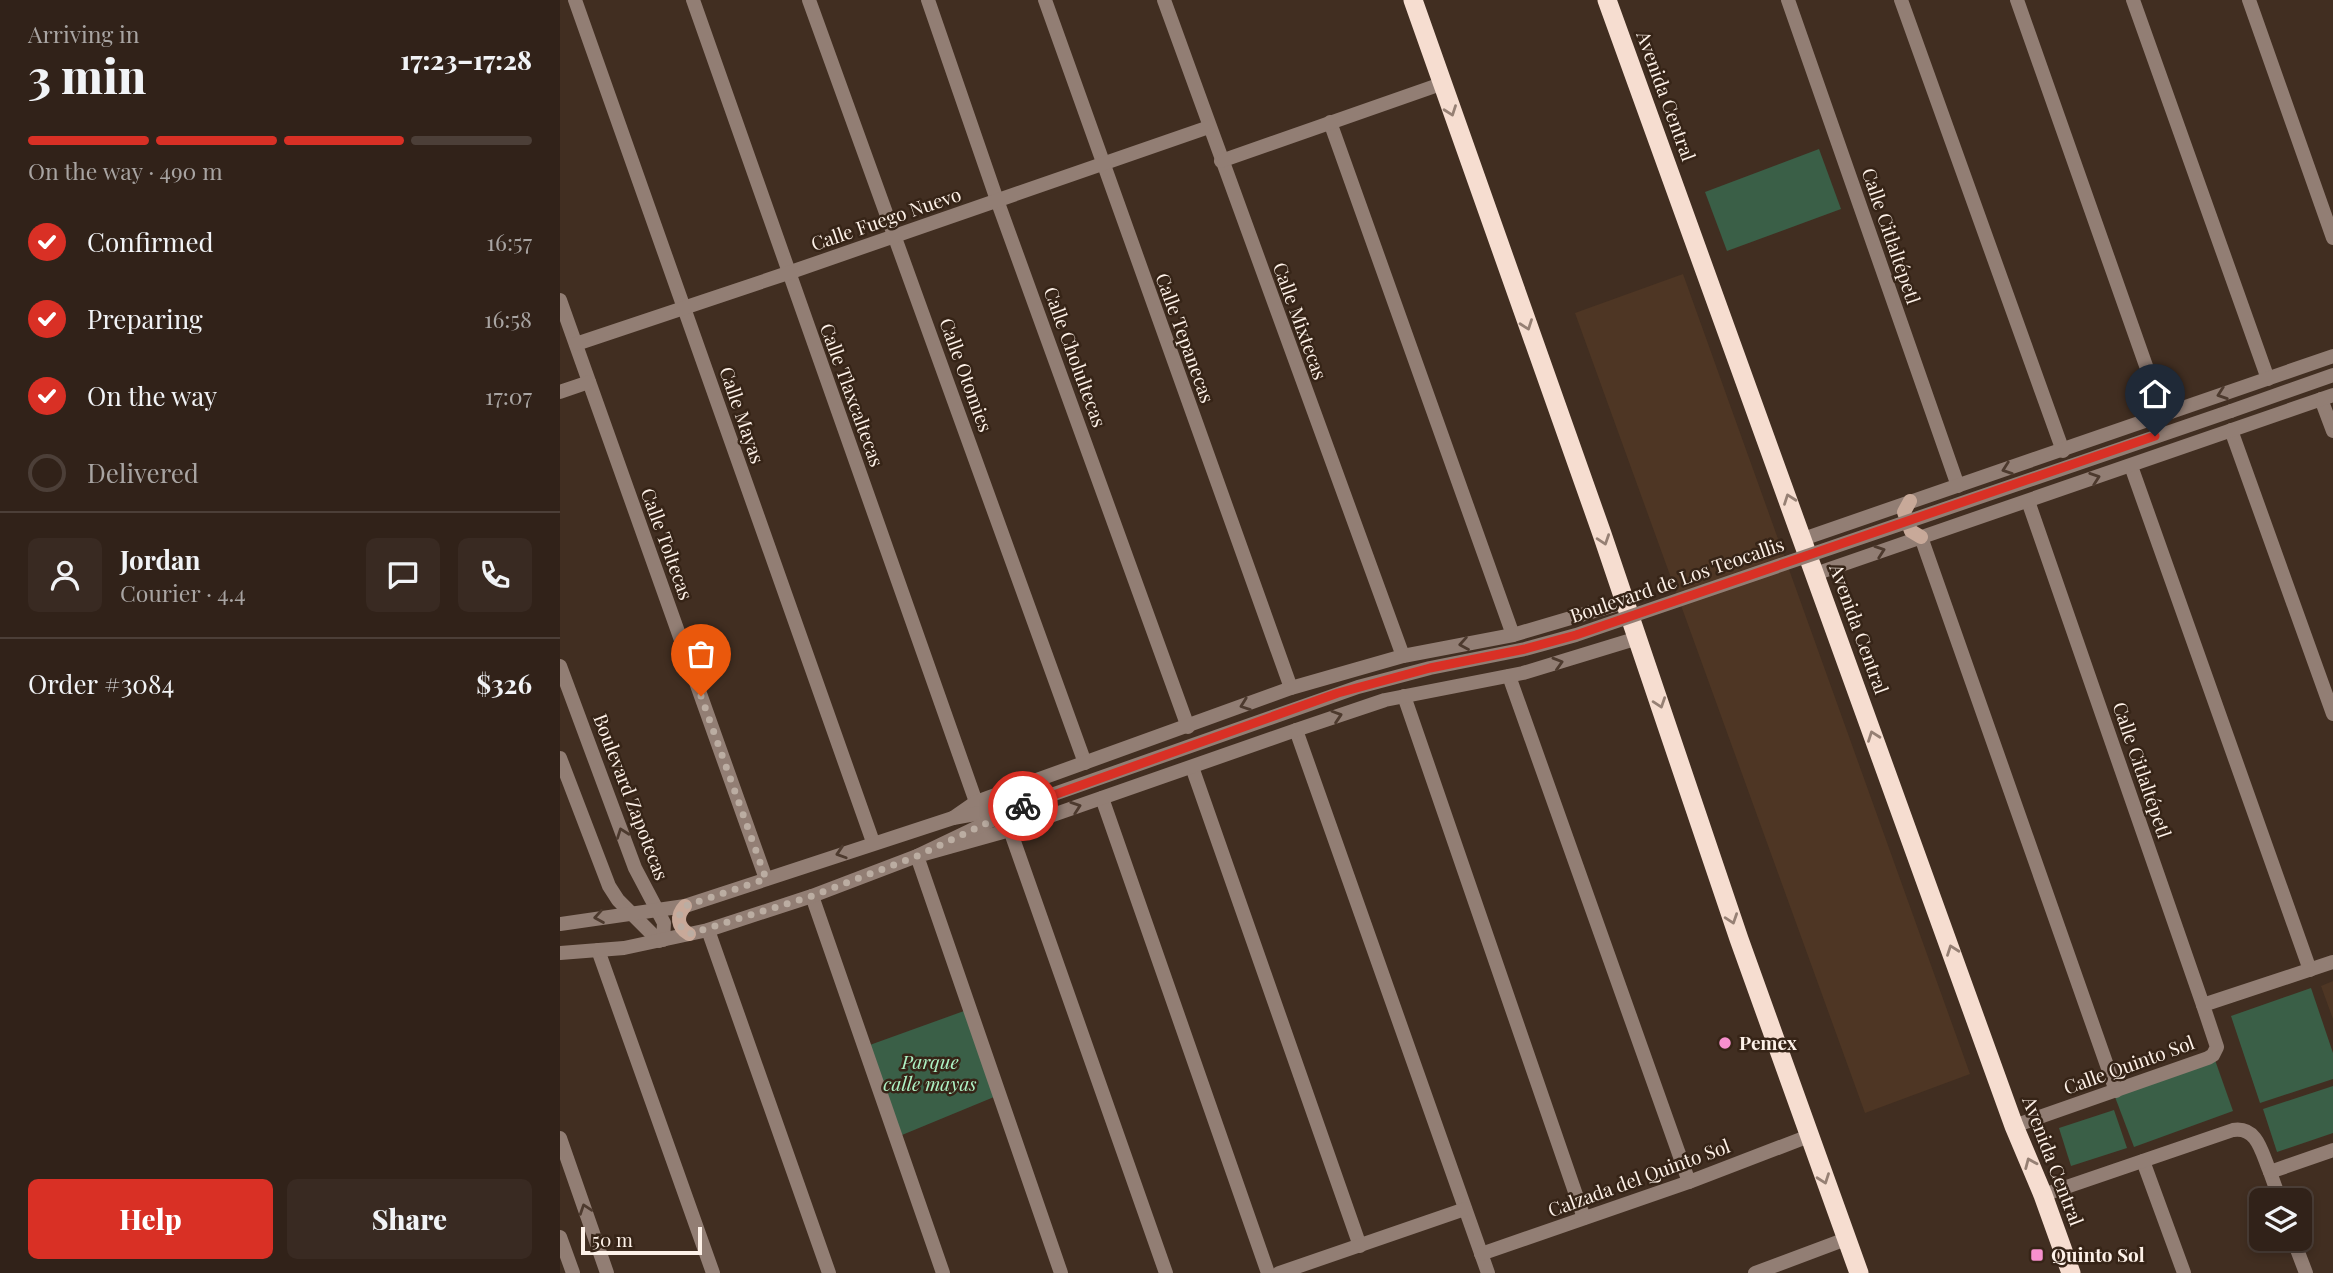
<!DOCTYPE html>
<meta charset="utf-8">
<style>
body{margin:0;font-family:"Playfair Display",serif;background:#392a22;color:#f1f3f6;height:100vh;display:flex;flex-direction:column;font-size:26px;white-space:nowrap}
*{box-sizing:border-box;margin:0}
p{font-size:23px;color:#a8a4a2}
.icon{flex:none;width:38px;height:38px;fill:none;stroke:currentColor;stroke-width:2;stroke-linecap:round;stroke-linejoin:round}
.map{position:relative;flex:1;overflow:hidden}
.sheet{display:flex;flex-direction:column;background:#312219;width:560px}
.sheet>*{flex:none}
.tools{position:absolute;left:1689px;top:1188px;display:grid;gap:14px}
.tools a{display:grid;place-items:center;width:63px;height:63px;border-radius:10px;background:#312219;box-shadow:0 4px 10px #0003,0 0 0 2px #4c3f38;font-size:35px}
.scale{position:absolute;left:21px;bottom:18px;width:121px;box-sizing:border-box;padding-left:7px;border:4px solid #fdf1e8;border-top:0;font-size:19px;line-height:24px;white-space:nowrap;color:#fdf1e8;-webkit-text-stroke:5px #362417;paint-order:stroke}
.pin{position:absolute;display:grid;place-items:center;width:60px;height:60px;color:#fff;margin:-72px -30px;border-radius:50% 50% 50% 0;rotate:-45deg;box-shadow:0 0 7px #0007}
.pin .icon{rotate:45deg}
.courier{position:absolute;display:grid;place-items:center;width:70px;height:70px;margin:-35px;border:5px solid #d93025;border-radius:50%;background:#fff;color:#222;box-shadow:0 2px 9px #0007}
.headline em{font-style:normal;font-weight:800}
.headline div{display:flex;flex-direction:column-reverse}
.headline{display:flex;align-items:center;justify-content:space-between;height:119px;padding:0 28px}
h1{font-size:46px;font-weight:800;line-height:52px}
.bar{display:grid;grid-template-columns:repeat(4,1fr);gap:10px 7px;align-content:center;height:84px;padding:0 28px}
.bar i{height:9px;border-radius:5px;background:#4c3f38}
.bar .selected{background:#d93025}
.bar p{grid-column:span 4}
.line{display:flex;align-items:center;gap:18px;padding:0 28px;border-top:2px solid #4c3f38}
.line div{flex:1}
.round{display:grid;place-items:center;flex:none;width:74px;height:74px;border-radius:10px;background:#392a22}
ol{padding:0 28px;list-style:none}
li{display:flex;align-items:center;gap:21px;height:77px}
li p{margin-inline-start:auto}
li .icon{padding:7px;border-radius:50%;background:#d93025;color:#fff;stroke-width:4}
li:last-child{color:#a8a4a2}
li i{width:38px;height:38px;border:4px solid #4c3f38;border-radius:50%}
.button{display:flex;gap:14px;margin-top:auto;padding:14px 28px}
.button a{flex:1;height:80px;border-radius:10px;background:#d93025;color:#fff;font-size:28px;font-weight:800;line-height:80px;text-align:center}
.button a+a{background:#392a22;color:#f1f3f6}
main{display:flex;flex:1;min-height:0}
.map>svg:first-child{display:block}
.built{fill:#4e3624}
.green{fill:#3a5f47}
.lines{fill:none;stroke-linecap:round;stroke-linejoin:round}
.minor{stroke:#927e74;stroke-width:14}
.tertiary{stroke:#927e74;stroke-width:14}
.secondary{stroke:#c8a999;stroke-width:14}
.trunk{stroke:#f6ddd0;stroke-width:19}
.tertiary-bridge{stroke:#927e74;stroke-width:14}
.oneway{stroke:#968074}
.oneway2{stroke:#4d3a2e}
.done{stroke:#bbada2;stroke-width:7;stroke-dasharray:0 12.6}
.route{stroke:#d93025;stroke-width:9}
.poi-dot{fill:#f790ce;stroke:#362417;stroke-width:2.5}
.labels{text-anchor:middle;stroke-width:5;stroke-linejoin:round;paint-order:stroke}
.street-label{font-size:19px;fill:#fdf1e8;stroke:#362417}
.poi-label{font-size:19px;font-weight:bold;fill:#fdf1e8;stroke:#362417;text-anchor:start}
.park-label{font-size:19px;font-style:italic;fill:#adf2c4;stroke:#362417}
</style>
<main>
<section class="sheet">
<div class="headline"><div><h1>3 min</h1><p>Arriving in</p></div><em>17:23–17:28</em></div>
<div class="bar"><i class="selected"></i><i class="selected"></i><i class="selected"></i><i></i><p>On the way · 490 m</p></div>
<ol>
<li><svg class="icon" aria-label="check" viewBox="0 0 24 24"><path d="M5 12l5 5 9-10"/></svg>Confirmed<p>16:57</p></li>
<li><svg class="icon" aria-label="check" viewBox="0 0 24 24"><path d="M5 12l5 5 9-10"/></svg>Preparing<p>16:58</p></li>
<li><svg class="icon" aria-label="check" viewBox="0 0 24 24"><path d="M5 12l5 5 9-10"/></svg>On the way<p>17:07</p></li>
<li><i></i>Delivered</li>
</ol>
<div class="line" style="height:126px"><a class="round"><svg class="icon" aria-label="person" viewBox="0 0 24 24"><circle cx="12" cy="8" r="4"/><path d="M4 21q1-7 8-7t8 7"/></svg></a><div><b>Jordan</b><p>Courier · 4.4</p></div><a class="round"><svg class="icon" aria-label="chat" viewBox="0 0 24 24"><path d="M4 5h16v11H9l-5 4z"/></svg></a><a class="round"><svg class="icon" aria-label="phone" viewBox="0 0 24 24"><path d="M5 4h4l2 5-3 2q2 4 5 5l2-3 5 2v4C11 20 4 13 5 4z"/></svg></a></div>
<div class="line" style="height:91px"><div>Order #3084</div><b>$326</b></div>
<div class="button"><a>Help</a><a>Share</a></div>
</section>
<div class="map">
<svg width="1773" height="1273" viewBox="0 0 1773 1273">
<rect width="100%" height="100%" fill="#412e21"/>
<!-- built -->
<g class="built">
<path d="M1123,274L1410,1074L1305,1113L1015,313Z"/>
<path d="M1773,981V1019L1761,986Z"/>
</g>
<!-- green -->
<g class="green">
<path d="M1259,149L1281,209L1167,251L1145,192Z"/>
<path d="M1751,988L1773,1053V1079L1700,1103L1671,1016Z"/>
<path d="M404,1011L434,1097L342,1135L307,1046Z"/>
<path d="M1655,1060L1673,1111L1574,1147L1555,1097Z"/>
<path d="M1773,1086V1133L1717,1152L1703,1109Z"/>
<path d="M1554,1110L1567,1148L1511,1166L1499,1128Z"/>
</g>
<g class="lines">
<!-- minor -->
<g class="minor">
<path d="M15,0L313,842"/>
<path d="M133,0L416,802"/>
<path d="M249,0L525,763"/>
<path d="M368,0L437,200L628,727"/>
<path d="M485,0L731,688"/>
<path d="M604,0L843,656"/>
<path d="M1228,0L1398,486"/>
<path d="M1341,0L1503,451"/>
<path d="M1457,0L1603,414"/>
<path d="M1573,0L1708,379"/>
<path d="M1689,0L1773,238"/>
<path d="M770,122L953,635"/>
<path d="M661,161L881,84"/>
<path d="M0,300L206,879"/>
<path d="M16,344L228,273L649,127"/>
<path d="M0,392L29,382"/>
<path d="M1761,399L1773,431"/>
<path d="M1671,430L1773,714"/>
<path d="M1571,466L1750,970"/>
<path d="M1468,501L1643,1005"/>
<path d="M1361,537L1556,1091"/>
<path d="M1243,539L1773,356"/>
<path d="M1255,574L1773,395"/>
<path d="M949,676L1129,1182"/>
<path d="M844,696L1024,1218"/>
<path d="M736,730L928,1273"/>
<path d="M632,767L800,1246"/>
<path d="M542,798L708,1273"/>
<path d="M393,818L416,802L731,688L843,656L953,635L1065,602"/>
<path d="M450,830L606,1273"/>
<path d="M252,896L383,1273"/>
<path d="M148,930L269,1273"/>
<path d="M38,950L153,1273"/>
<path d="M1583,1161L1624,1273"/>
<path d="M1710,1172L1720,1200"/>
<path d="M1733,1239L1746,1273"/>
<path d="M501,1273L357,856L450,830L736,730L825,700L963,673L1078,638"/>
<path d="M719,1273L905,1209"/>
</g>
<!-- tertiary -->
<g class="tertiary">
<path d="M1671,411L1773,375"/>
<path d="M0,666L75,868L104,923L103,940"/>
<path d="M0,758L49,886L58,900L99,941"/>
<path d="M0,924L125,906L393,818L443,809"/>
<path d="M0,953L64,948L148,930L252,896L357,856L468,803"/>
<path d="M1454,1126L1648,1058L1653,1055L1657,1047L1643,1005L1773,962"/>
<path d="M0,1138L47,1273"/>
<path d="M1483,1195L1673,1130C1698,1126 1702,1154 1710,1172L1773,1150"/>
<path d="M0,1237L13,1273"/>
<path d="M921,1254L1129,1182L1249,1136"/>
<path d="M1195,1273L1286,1239"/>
</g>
<!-- secondary -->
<g class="secondary">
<path d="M1350,501L1344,512L1351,531L1361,537"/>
<path d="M125,906C116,916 117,927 129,934"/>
</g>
<!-- trunk -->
<g class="trunk">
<path d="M853,0L1042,534L1179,939L1299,1273"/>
<path d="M1047,0L1454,1126L1483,1195L1511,1273"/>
</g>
<!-- tertiary-bridge -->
<path class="tertiary-bridge" d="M477,800L798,687L870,668L965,649L1016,635L1671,411"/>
</g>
<!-- one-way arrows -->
<defs><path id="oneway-chevron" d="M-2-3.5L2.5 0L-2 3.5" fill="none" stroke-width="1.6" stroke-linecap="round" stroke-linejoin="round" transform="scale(1.75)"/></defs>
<g class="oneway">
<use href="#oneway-chevron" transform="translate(891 111) rotate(70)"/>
<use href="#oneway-chevron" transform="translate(967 325) rotate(70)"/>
<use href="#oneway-chevron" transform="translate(1229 499) rotate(-110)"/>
<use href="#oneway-chevron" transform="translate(1044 540) rotate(71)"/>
<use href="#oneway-chevron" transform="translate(1100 703) rotate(71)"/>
<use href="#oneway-chevron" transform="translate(1313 736) rotate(-110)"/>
<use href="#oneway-chevron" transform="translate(1172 919) rotate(71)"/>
<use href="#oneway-chevron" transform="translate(1392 950) rotate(-110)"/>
<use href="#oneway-chevron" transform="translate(1470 1163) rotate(-113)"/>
<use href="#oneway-chevron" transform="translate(1264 1179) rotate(70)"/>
</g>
<g class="oneway2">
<use href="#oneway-chevron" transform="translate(1662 394) rotate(161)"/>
<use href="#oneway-chevron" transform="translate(1447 469) rotate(161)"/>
<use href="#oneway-chevron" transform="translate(1535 478) rotate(-19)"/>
<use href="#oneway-chevron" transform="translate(1320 551) rotate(-19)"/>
<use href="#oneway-chevron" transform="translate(904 644) rotate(170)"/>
<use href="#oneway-chevron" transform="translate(998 663) rotate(-17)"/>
<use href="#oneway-chevron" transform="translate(685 705) rotate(160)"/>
<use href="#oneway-chevron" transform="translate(777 716) rotate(-18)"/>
<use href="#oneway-chevron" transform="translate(516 807) rotate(-19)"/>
<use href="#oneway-chevron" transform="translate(62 833) rotate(-110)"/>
<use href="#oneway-chevron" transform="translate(281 853) rotate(162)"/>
<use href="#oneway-chevron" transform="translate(39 917) rotate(171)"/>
<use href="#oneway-chevron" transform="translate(25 1209) rotate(-109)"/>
</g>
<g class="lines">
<!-- done -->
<path class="done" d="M141,696L206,879L125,906C116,916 117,927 129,934L252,896L357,856L463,806"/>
<!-- route -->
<path class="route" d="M463,806L778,693L870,668L965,649L1016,635L1595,436"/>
</g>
<!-- markers -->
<g class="poi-dot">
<circle cx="1165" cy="1043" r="7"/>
<rect x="1470" y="1248" width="14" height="14" rx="3.5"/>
</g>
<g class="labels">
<!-- street labels -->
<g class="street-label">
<text transform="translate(1106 96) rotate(70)" y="7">Avenida Central</text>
<text transform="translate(326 219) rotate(-19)" y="7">Calle Fuego Nuevo</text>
<text transform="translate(1331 236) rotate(71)" y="7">Calle Citlaltépetl</text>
<text transform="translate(740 321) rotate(70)" y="7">Calle Mixtecas</text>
<text transform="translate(625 338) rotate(70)" y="7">Calle Tepanecas</text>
<text transform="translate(515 357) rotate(70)" y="7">Calle Cholultecas</text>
<text transform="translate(406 375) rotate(70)" y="7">Calle Otomies</text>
<text transform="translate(292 395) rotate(70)" y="7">Calle Tlaxcaltecas</text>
<text transform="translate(182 415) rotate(71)" y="7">Calle Mayas</text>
<text transform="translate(107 544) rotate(70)" y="7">Calle Toltecas</text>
<text transform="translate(1117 580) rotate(-19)" y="7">Boulevard de Los Teocallis</text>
<text transform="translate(1299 629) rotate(70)" y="7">Avenida Central</text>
<text transform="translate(1582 770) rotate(71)" y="7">Calle Citlaltépetl</text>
<text transform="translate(71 797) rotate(69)" y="7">Boulevard Zapotecas</text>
<text transform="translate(1569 1065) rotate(-20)" y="7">Calle Quinto Sol</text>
<text transform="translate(1493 1161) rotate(69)" y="7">Avenida Central</text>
<text transform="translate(1079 1178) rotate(-20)" y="7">Calzada del Quinto Sol</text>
</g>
<!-- poi labels -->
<g class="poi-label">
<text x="1179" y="1050">Pemex</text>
<text x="1491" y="1262">Quinto Sol</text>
</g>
<!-- park labels -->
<g class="park-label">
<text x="370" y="1069">Parque<tspan x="370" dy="22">calle mayas</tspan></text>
</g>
</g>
</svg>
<div class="tools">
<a><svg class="icon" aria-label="layers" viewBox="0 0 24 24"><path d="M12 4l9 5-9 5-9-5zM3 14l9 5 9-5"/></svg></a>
</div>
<div class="scale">50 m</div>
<div class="pin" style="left:141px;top:696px;background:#ea580c"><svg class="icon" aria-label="bag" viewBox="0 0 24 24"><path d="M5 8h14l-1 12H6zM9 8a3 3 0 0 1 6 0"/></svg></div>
<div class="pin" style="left:1595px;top:436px;background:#1f2937"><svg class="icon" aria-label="home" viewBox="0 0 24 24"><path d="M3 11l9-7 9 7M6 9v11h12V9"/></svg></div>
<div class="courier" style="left:463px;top:806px"><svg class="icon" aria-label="bike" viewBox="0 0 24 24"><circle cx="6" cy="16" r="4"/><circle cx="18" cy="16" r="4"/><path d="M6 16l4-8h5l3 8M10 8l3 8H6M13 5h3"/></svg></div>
</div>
</main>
